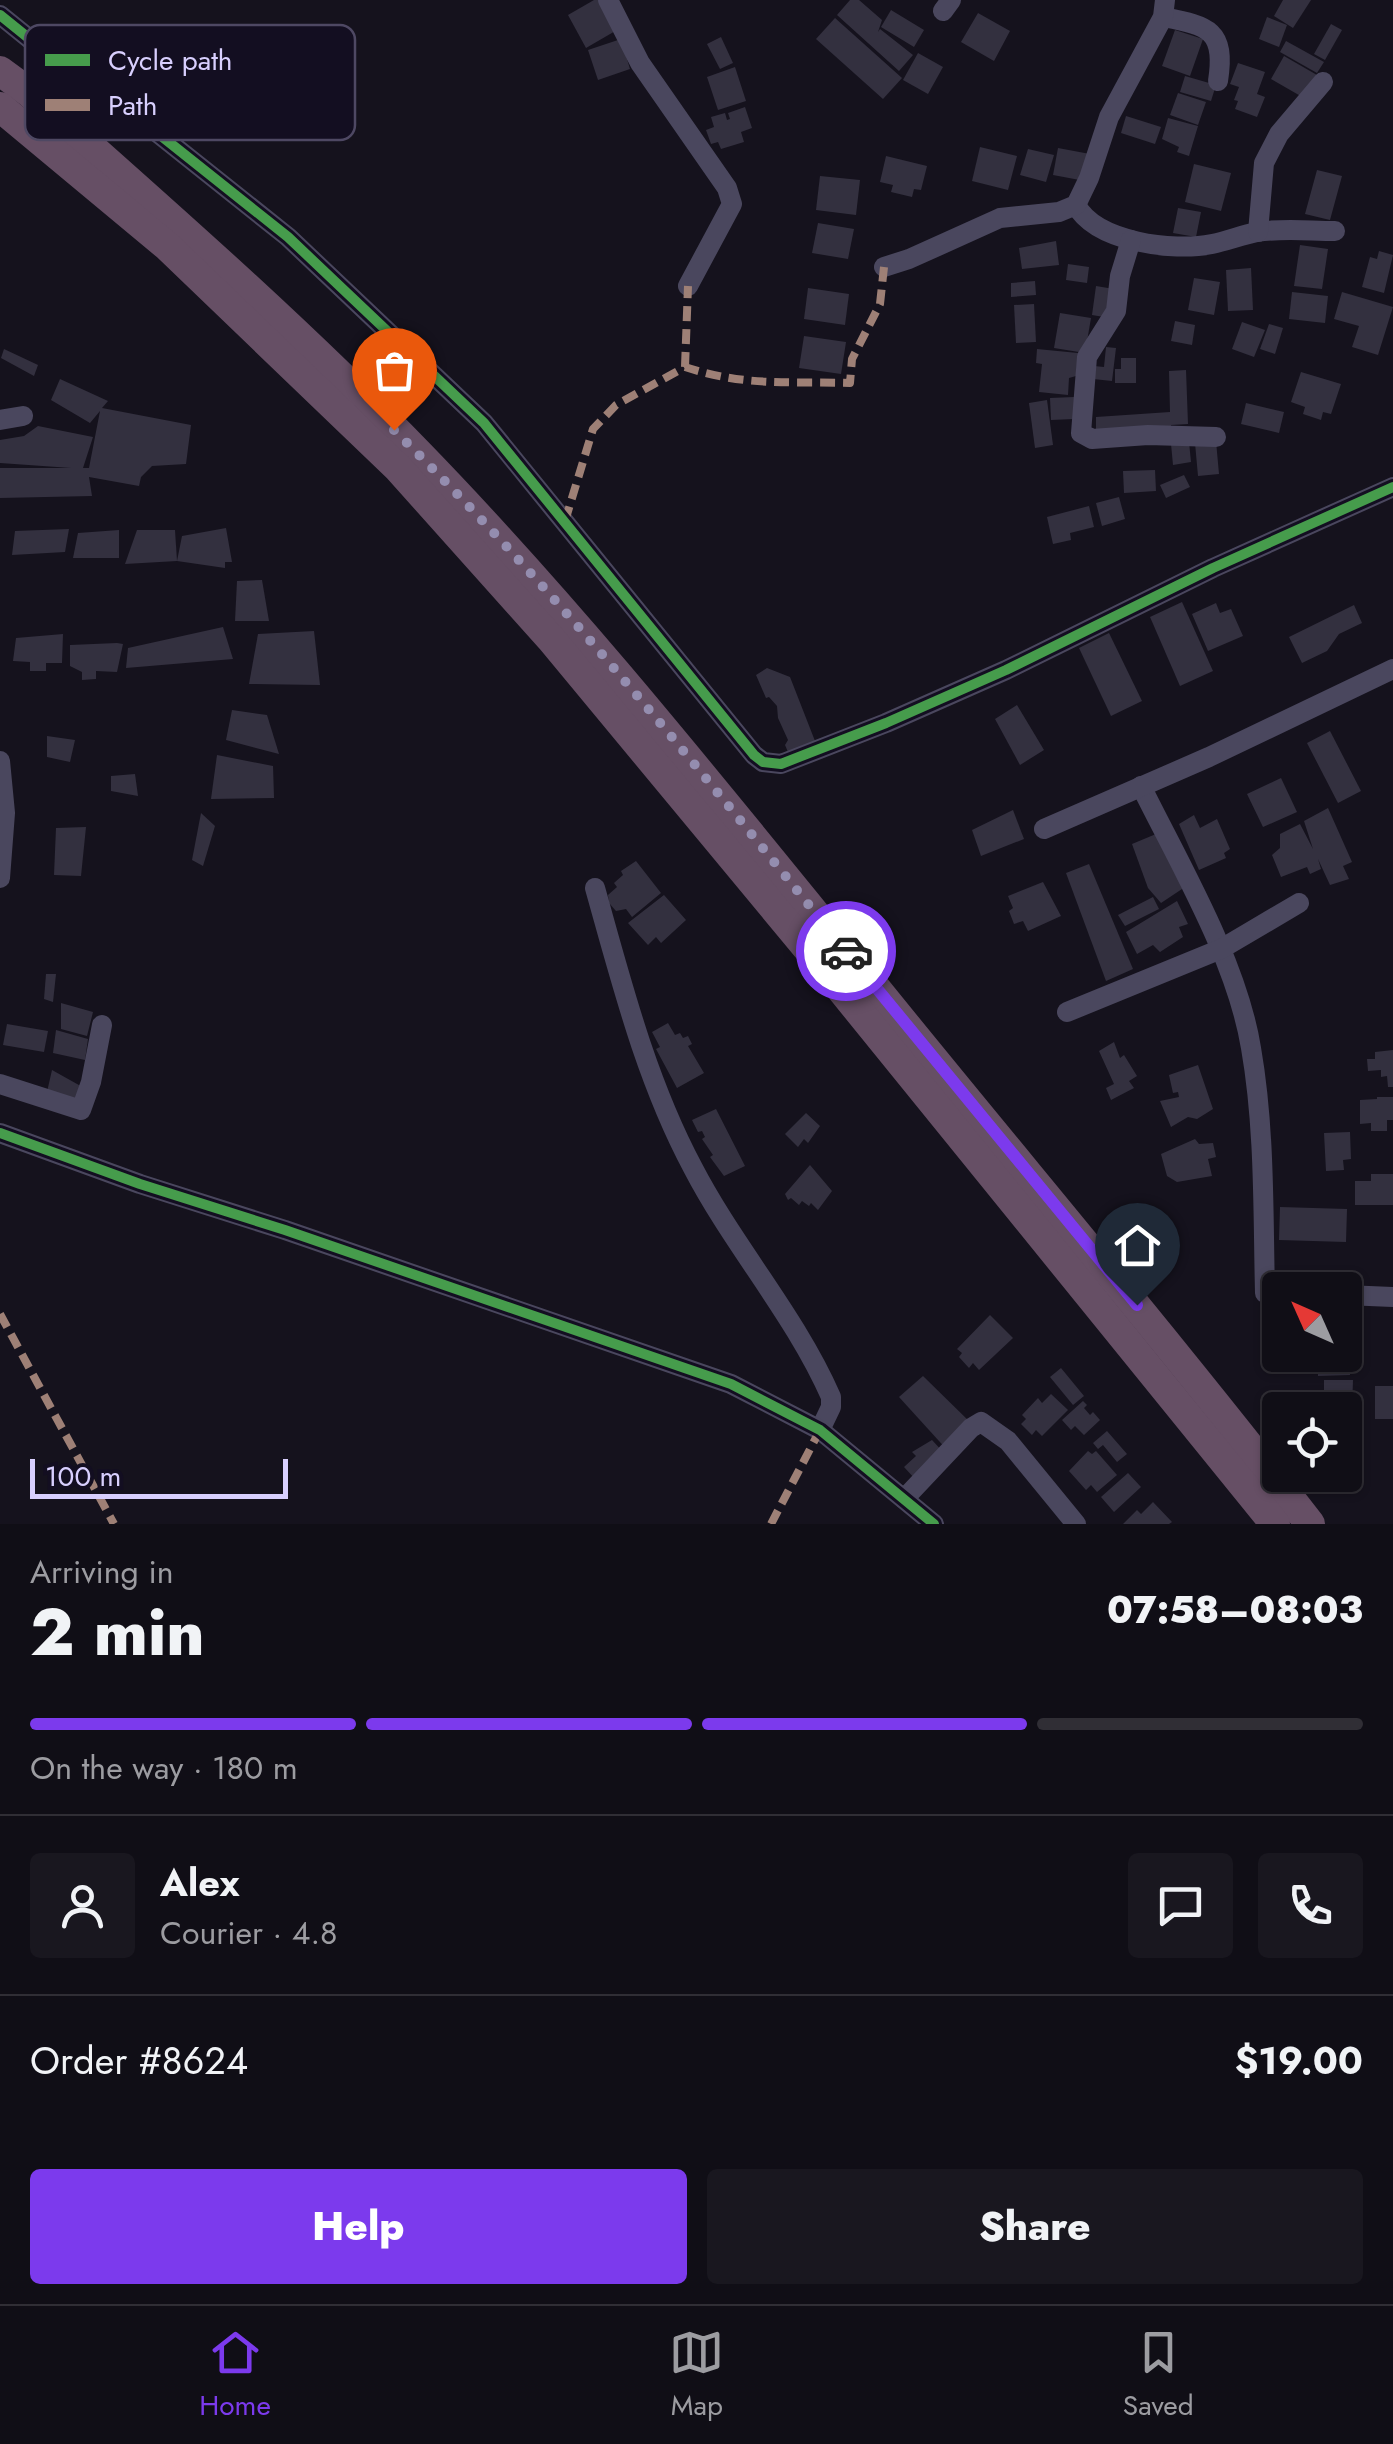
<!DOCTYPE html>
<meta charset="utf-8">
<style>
body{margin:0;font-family:Jost,sans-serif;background:#19171f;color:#f1f3f6;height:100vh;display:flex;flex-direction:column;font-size:38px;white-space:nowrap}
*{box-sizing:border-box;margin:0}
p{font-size:32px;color:#9c9ca1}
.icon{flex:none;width:55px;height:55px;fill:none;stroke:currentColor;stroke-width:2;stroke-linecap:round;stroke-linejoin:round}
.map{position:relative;height:1524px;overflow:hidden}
.side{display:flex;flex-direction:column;background:#100e16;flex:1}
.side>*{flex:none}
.needle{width:65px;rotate:315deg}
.controls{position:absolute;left:1262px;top:1272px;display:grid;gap:20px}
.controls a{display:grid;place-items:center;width:100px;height:100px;border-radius:10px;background:#100e16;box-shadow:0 2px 8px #0004,0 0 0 2px #302e35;font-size:50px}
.scale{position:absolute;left:30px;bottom:25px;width:258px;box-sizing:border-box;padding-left:10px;border:5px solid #d8cffe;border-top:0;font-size:28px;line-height:35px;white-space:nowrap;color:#d8cffe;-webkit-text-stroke:8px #130e21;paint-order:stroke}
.pin{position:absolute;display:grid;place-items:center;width:85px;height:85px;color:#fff;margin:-102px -42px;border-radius:50% 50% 50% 0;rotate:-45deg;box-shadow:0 0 10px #0007}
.pin .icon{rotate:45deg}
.courier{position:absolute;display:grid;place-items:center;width:100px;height:100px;margin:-50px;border:8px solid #7c3aed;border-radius:50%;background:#fff;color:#222;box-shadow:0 2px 12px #0007}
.overview em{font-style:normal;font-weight:800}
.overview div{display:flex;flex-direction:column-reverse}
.overview{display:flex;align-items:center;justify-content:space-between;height:170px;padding:0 30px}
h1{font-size:65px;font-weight:800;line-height:75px}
.bar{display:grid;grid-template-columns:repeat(4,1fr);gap:15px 10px;align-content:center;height:120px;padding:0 30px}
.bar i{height:12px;border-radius:8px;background:#302e35}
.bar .selected{background:#7c3aed}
.bar p{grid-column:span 4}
.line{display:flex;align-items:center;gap:25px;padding:0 30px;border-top:2px solid #302e35}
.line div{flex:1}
.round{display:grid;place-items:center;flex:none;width:105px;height:105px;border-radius:10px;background:#19171f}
.primary-button{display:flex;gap:20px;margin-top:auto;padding:20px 30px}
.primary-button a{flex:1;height:115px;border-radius:10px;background:#7c3aed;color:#fff;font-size:40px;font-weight:800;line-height:115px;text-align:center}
.primary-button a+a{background:#19171f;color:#f1f3f6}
.tab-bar{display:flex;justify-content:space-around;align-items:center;height:140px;border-top:2px solid #302e35;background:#100e16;font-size:28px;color:#9c9ca1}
.tab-bar a{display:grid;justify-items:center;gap:5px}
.tab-bar .selected{color:#7c3aed}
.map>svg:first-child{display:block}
.building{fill:#33303f}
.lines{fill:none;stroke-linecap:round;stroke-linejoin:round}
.minor{stroke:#4a475e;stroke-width:20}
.highway{stroke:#664f65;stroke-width:30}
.quiet{stroke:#9e8076;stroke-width:8;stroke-dasharray:15 8;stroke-linecap:butt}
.cycleway-casing{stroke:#130e21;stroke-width:16}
.cycleway{stroke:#469c4c;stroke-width:10}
.done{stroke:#948daf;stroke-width:10;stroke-dasharray:0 18}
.route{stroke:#7c3aed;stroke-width:12}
.key{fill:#130e21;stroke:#4e4863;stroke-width:2.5}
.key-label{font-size:28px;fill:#d8cffe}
</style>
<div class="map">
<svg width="1393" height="1524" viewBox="0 0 1393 1524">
<rect width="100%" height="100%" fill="#15121d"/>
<!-- building -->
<g class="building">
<path d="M594,0H600L617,30L586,48L568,15Z"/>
<path d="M850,0H859L882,20L878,32L880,29L913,55L899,71L837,15Z"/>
<path d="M1283,0H1311L1293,28L1274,16Z"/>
<path d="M891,10L924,30L914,47L881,27Z"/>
<path d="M978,13L1010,31L994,61L961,42Z"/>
<path d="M1267,17L1287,25L1279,47L1259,39Z"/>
<path d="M835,18L902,78L883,99L816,39Z"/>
<path d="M1331,24L1342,30L1325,60L1314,54Z"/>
<path d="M1175,30L1203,39L1190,76L1162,66Z"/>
<path d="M721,37L733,63L720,69L707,44Z"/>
<path d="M621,39L630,69L598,80L588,50Z"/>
<path d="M1286,41L1324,62L1317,73L1280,52Z"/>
<path d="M918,53L943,67L928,94L903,80Z"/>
<path d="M1284,56L1317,75L1304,98L1271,79Z"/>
<path d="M1238,63L1265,72L1257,94L1265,97L1257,117L1235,109L1238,101L1234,100L1239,87L1230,84Z"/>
<path d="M735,67L746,101L718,110L707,77Z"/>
<path d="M1185,76L1216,85L1211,101L1180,92Z"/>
<path d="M1178,93L1206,102L1198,125L1170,115Z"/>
<path d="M745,107L752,128L741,132L744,142L721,149L718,142L711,144L706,130L714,127L711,117L725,113L727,120L730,119L728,113Z"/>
<path d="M1126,116L1161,127L1155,144L1121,133Z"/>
<path d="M1168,118L1198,126L1189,156L1177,152L1179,147L1162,139Z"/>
<path d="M980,147L1017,156L1008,190L972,181Z"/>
<path d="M1058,148L1090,154L1085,181L1053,175Z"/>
<path d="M1028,149L1054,155L1046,182L1020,175Z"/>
<path d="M886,156L927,166L921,190L914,189L912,197L891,192L893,185L880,182Z"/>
<path d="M1194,164L1231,173L1221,211L1185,202Z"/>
<path d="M1317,170L1342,176L1330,220L1305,214Z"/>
<path d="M820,176L860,180L856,215L816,210Z"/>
<path d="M1178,208L1201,212L1196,237L1173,233Z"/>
<path d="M818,223L854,229L848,259L812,253Z"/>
<path d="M1056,241L1059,265L1022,269L1019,248Z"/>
<path d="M1300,245L1328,249L1322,289L1294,286Z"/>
<path d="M1379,251L1393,255L1384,293L1362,287L1370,257L1377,259Z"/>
<path d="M1068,264L1089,267L1087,283L1066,280Z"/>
<path d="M1251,268L1253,310L1228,311L1226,270Z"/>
<path d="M1194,278L1220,282L1214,315L1188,310Z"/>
<path d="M1035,281L1036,295L1011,297V283Z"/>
<path d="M1096,286L1114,289L1110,318L1092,315Z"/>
<path d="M808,288L849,294L845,325L804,319Z"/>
<path d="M1292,292L1328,296L1325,323L1289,319Z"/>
<path d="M1342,292L1393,307L1378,355L1352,347L1359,326L1334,319Z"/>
<path d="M1034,304L1036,342L1016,343L1014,305Z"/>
<path d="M1060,313L1091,318L1085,353L1054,348Z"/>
<path d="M1175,321L1195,325L1192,345L1171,341Z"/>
<path d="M1242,322L1265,330L1254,357L1232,349Z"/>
<path d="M1269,324L1283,328L1275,354L1260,349Z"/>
<path d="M804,336L846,342L841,374L799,368Z"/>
<path d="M1106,347L1116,348L1112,381L1093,379L1094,366L1104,367Z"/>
<path d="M4,349L38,365L34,376L1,358Z"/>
<path d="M1037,349L1078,353L1076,376L1069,378L1068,395L1039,392L1042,364L1036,363Z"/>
<path d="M1121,358H1136V383H1115V369H1121Z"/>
<path d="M1186,370L1188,424L1171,425V429L1096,434V417L1170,412L1169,371Z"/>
<path d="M1301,372L1341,384L1331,414L1323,412L1321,420L1303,414L1305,407L1291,402Z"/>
<path d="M60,379L108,401L102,408L191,425L186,464L152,466L141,477L139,486L89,477L92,496L0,498V468H71L0,463V440L24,436L38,426L93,437L83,468H89L100,411L90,423L51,400Z"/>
<path d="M1074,397V419L1051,420L1050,398Z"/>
<path d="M1047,400L1053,445L1035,448L1029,403Z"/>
<path d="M1246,403L1284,412L1279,433L1241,424Z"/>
<path d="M1216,441L1219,474L1198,476L1195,443Z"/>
<path d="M1189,442L1191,462L1173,465L1171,444Z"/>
<path d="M1155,470L1156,491L1124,493L1123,471Z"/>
<path d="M1184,475L1190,487L1166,498L1160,485Z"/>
<path d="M1119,497L1125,519L1102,526L1096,503Z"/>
<path d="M1089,506L1094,527L1070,533L1071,540L1053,544L1047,517Z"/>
<path d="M226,528L232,562H225V568L177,561L182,536Z"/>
<path d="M69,529L65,552L12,555L15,531Z"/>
<path d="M119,530V558H73L78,533Z"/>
<path d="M137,530H175L177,561L125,564Z"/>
<path d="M262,580L269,621H235L237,581Z"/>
<path d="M1182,602L1213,671L1180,686L1150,617Z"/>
<path d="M1216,603L1220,613L1231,609L1243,636L1208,651L1192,614Z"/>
<path d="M1354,605L1362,623L1339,634L1327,651L1302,663L1289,637Z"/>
<path d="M223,627L233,659L126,668L128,648Z"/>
<path d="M314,631L320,685L249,684L258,634Z"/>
<path d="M1109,633L1142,701L1111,716L1079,648Z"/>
<path d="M63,634L62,663H46V671H30V662L13,661L16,638Z"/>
<path d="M117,643L123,644L117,672L96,671V679L82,680V672L70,666V645Z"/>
<path d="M767,668L790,677L815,741L788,752L785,745L788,740L778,718L777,706L769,697L766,698L756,675Z"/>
<path d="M1017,705L1044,750L1020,765L995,719Z"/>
<path d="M232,710L267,715L279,754L226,740Z"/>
<path d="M1330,731L1361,791L1338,803L1307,743Z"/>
<path d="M47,736L75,740L70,762L47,757Z"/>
<path d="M217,755L273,766L274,798L211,799Z"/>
<path d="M135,774L138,796L111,791V776Z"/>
<path d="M1281,778L1297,812L1263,827L1247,794Z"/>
<path d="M1328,808L1352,862L1343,866L1349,879L1330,885L1318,859L1321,869L1310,874L1307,867L1281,877L1272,855L1280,848V834L1300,824L1313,849L1304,821Z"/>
<path d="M1013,810L1024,839L981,856L972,830Z"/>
<path d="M201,813L215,826L203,866L192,860Z"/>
<path d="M1194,815L1200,828L1217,819L1230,849L1224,853L1226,858L1199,870L1179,824Z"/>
<path d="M86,827L81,876L54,875L56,828Z"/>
<path d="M1156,834L1185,887L1161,903L1148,888L1132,844Z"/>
<path d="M636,861L661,893L632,917L626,909L616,911L609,903L608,895L617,887L614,883L623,875L621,871Z"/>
<path d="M1089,864L1133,969L1106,981L1066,873Z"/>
<path d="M1043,882L1061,916L1028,931L1023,921L1014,924L1009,911L1013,908L1008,896Z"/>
<path d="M664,895L686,920L661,943L656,937L648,945L628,923Z"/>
<path d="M1153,897L1159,909L1125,926L1118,915Z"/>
<path d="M1177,901L1188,924L1179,927L1183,937L1160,952L1153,945L1137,954L1126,932Z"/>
<path d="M46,974H56L53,1002L44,999Z"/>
<path d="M61,1003L93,1012L87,1036L61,1029Z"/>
<path d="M668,1023L675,1035L680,1033L683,1038L688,1036L692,1044L688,1046L704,1073L677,1088L656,1049L660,1047L652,1032Z"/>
<path d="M7,1024L48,1031L44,1052L3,1045Z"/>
<path d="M56,1030L88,1039L85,1060L53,1053Z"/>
<path d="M1114,1042L1120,1058L1124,1055L1137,1076L1129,1081L1134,1088L1111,1100L1106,1088L1114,1084L1099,1051Z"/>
<path d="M1393,1050V1087H1388L1387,1076L1381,1077V1070L1368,1071L1367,1059H1375V1052Z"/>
<path d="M1198,1065L1213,1109L1197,1119L1188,1117L1171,1127L1160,1101L1179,1097L1178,1092L1173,1093L1169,1075Z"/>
<path d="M52,1070L86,1089L79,1108L47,1092Z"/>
<path d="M1377,1097H1393V1120H1387V1131H1371V1123L1360,1124V1100L1377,1099Z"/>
<path d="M716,1109L745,1166L724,1176L710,1157L713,1155L702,1139L705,1137L702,1131L698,1132L692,1120Z"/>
<path d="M806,1113L820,1126L808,1143L804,1139L798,1147L785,1134Z"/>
<path d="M1350,1132L1351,1159L1343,1160L1344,1170L1326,1171L1324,1133Z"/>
<path d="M1195,1139L1199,1144L1213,1143L1216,1157L1208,1159L1212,1176L1177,1182L1167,1176L1161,1154Z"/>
<path d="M810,1165L832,1191L818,1210L811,1203L809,1206L802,1201L799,1205L791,1198L788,1200L785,1194Z"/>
<path d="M1371,1174H1393V1205H1355V1181H1371Z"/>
<path d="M1280,1207L1347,1209L1346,1242L1279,1240Z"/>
<path d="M990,1315L1013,1338L979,1370L973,1363L969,1368L959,1357L962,1353L957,1349Z"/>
<path d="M1345,1352H1349L1350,1375L1318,1376V1355H1345Z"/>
<path d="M1061,1368L1084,1396L1073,1405L1050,1377Z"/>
<path d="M923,1376L974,1426L949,1452L899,1397Z"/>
<path d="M1324,1380H1353L1352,1410H1339V1402H1332V1392H1324Z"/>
<rect x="1375" y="1386" width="18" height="33"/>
<path d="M1051,1394L1068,1410L1042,1436L1036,1430L1032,1435L1021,1424L1026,1419L1022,1415L1038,1398L1042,1403Z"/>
<path d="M1083,1401L1087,1405L1084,1408L1090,1415L1093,1412L1100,1420L1084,1435L1075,1426L1071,1430L1062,1420Z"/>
<path d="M1107,1431L1127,1454L1117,1462L1103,1445L1098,1449L1093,1443Z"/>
<path d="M932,1440L944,1453L916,1480L904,1467L916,1456L912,1452Z"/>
<path d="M1088,1451L1092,1454L1096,1451L1117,1475L1097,1492L1091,1485L1086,1490L1069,1471Z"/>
<path d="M1128,1473L1141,1487L1114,1512L1101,1497Z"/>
<path d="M1153,1502L1172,1522L1169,1524H1123L1137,1510L1141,1514Z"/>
</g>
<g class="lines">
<!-- minor -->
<g class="minor">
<path d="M608,0L640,63L727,188L732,204L688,286"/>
<path d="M943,11L951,0"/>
<path d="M0,15L78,78L155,131L288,237L484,423L754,755L763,762L781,764L886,723L1006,670L1213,568L1393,487"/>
<path d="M1163,17C1208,26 1226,29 1218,81"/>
<path d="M1076,205C1096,242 1173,252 1212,244C1227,241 1242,235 1257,232C1282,228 1310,231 1335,231"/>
<path d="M1258,232L1264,163L1279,134L1323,82"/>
<path d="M1131,240L1120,276L1116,311L1087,357L1081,433L1092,439L1148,435L1216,437"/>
<path d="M884,267L909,259L1000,218L1059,212L1076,205L1089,178L1109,117L1163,17L1165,0"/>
<path d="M0,420L23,416"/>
<path d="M0,761L5,813L0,878"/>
<path d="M1141,786C1180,865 1237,961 1251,1048C1265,1128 1263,1212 1265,1293H1280"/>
<path d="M1044,829L1209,757L1393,669"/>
<path d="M595,888C622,984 646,1080 693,1168C734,1247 795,1315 831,1397V1407L820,1430"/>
<path d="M1067,1012L1221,949L1299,903"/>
<path d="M0,1084L81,1110L91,1082L102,1025"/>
<path d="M0,1133L140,1184L285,1230L731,1384L820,1430L934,1524"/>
<path d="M1345,1295L1393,1297"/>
<path d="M904,1499L971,1428L981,1422L1008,1441L1076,1524"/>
</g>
<!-- highway -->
<g class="highway">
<path d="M0,71L30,93C163,211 296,327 420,455C584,624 729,809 878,991C1022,1169 1170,1343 1310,1524"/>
<path d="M0,107L167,246L398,468L551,639L828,973L1275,1524"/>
</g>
<!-- quiet -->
<g class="quiet">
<path d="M685,367L688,286"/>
<path d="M565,521L593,429L616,405L685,367C747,387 788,381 850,383L852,359L880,304L884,267"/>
<path d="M0,1314L114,1524"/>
<path d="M771,1524L820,1430"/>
</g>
<defs>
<g id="cycleway">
<path d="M0,15L78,78L155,131L288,237L484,423L754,755L763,762L781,764L886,723L1006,670L1213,568L1393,487"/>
<path d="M0,1133L140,1184L285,1230L731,1384L820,1430L934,1524"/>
</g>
</defs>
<!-- cycleway casing -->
<use href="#cycleway" class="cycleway-casing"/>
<!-- cycleway -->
<use href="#cycleway" class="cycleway"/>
</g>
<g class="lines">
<!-- done -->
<path class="done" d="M394,430C558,591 702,773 846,951"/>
<!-- route -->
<path class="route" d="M846,951L1137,1305"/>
</g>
<!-- legend -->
<rect x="25" y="25" width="330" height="115" rx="15" class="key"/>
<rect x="45" y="54" width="45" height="12" fill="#469c4c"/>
<rect x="45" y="99" width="45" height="12" fill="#9e8076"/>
<g class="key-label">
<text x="108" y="70">Cycle path</text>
<text x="108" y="115">Path</text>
</g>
</svg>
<div class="controls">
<a><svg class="needle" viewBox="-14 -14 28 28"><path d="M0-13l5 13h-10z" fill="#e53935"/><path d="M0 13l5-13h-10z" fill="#9c9ca1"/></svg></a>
<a><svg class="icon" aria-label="locate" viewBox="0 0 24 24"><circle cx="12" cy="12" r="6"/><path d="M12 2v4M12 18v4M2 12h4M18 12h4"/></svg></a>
</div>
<div class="scale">100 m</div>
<div class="pin" style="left:394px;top:430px;background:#ea580c"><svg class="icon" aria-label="bag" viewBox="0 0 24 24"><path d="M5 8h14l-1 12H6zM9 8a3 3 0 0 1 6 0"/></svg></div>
<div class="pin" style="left:1137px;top:1305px;background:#1f2937"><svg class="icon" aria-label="home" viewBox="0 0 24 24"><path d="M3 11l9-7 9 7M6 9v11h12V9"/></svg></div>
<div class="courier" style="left:846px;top:951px"><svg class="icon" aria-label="car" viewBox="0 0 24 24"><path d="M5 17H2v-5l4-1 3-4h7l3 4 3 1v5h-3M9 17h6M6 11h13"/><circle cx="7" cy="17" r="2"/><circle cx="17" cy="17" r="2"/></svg></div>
</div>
<section class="side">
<div class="overview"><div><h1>2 min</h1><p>Arriving in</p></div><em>07:58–08:03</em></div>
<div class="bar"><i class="selected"></i><i class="selected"></i><i class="selected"></i><i></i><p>On the way · 180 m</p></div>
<div class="line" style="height:180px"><a class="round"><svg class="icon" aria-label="person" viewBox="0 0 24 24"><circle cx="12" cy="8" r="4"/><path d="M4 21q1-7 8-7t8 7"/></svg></a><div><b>Alex</b><p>Courier · 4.8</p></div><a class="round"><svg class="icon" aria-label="chat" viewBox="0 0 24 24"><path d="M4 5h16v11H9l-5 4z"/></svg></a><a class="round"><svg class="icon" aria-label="phone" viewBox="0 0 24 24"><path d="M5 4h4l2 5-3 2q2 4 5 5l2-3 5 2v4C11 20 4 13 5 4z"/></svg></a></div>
<div class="line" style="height:130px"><div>Order #8624</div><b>$19.00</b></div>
<div class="primary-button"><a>Help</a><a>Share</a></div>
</section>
<nav class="tab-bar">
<a class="selected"><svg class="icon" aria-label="home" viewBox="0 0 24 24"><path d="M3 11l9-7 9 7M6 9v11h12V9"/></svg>Home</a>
<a><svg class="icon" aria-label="map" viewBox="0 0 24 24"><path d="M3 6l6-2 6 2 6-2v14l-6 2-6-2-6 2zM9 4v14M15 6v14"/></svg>Map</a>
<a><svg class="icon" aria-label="saved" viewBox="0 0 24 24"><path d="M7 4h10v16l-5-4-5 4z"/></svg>Saved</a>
</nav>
